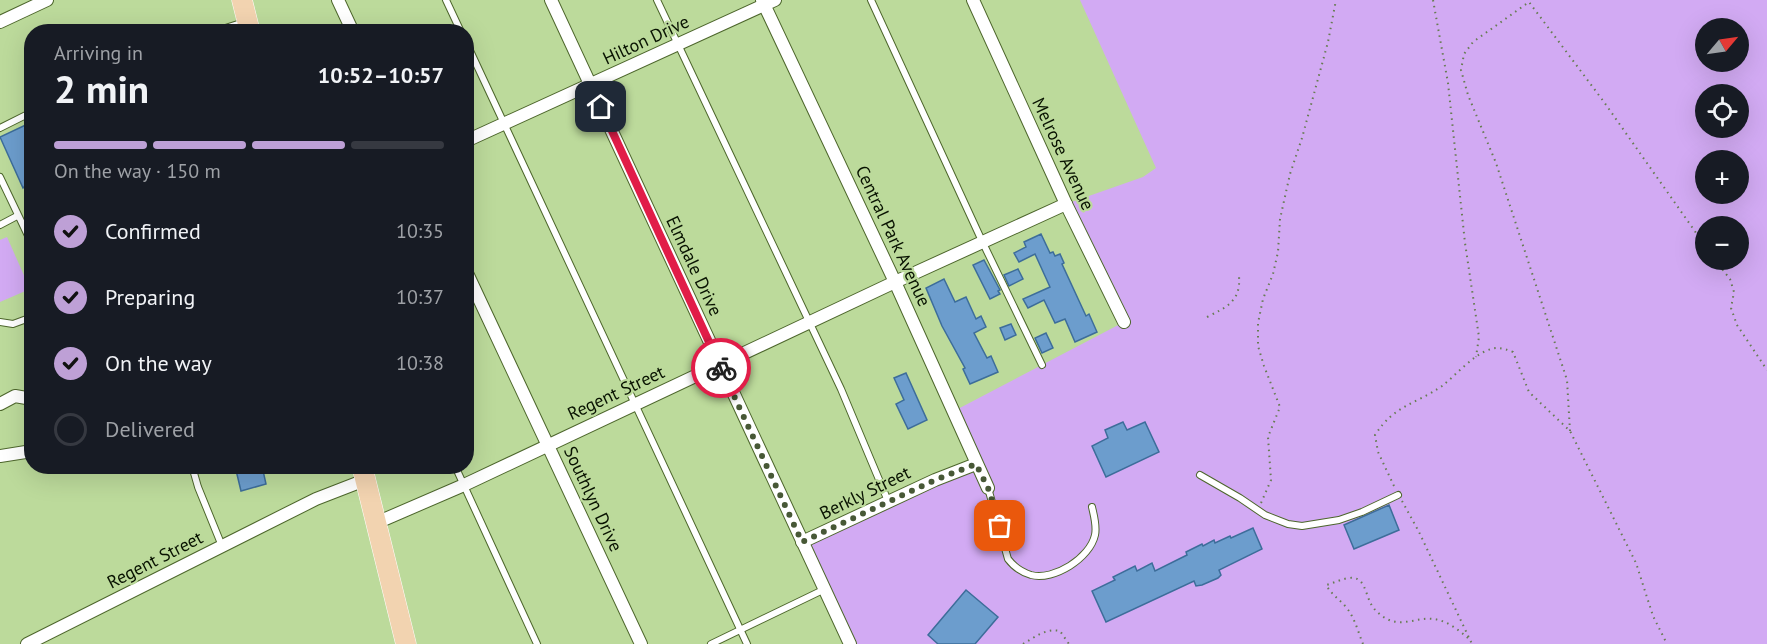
<!DOCTYPE html>
<meta charset="utf-8">
<style>
body{margin:0;font-family:"PT Sans",sans-serif;background:#20242c;color:#f1f3f6;height:100vh;display:flex;flex-direction:column;font-size:22px;white-space:nowrap}
*{box-sizing:border-box;margin:0}
p{font-size:20px;color:#9ea1a6}
.icon{flex:none;width:33px;height:33px;fill:none;stroke:currentColor;stroke-width:2;stroke-linecap:round;stroke-linejoin:round}
.map{position:relative;flex:1;overflow:hidden}
.details{position:absolute;left:24px;top:24px;width:450px;height:450px;display:flex;flex-direction:column;background:#171b24;border-radius:24px;box-shadow:0 6px 24px #0002}
.details>*{flex:none}
.needle{width:39px;rotate:61deg}
.fabs{position:absolute;left:1695px;top:18px;display:grid;gap:12px}
.fabs a{display:grid;place-items:center;width:54px;height:54px;border-radius:50%;background:#171b24;box-shadow:0 6px 24px #0002;font-size:30px}
.pin{position:absolute;display:grid;place-items:center;width:51px;height:51px;color:#fff;margin:-26px;border-radius:12px;box-shadow:0 3px 9px #0006}
.courier{position:absolute;display:grid;place-items:center;width:60px;height:60px;margin:-30px;border:4px solid #e11d48;border-radius:50%;background:#fff;color:#222;box-shadow:0 2px 8px #0007}
.summary em{font-style:normal;font-weight:800}
.summary div{display:flex;flex-direction:column-reverse}
.summary{display:flex;align-items:center;justify-content:space-between;height:102px;padding:0 30px}
h1{font-size:39px;font-weight:800;line-height:45px}
.bar{display:grid;grid-template-columns:repeat(4,1fr);gap:9px 6px;align-content:center;height:72px;padding:0 30px}
.bar i{height:8px;border-radius:4px;background:#363941}
.bar .active{background:#bea0d6}
.bar p{grid-column:span 4}
ol{padding:0 30px;list-style:none}
li{display:flex;align-items:center;gap:18px;height:66px}
li p{margin-inline-start:auto}
li .icon{padding:6px;border-radius:50%;background:#bea0d6;color:#111;stroke-width:4}
li:last-child{color:#9ea1a6}
li i{width:33px;height:33px;border:3px solid #363941;border-radius:50%}
.map>svg:first-child{display:block}
.green{fill:#d2aaf3;fill-rule:evenodd}
.building{fill:#6c9dcd;stroke:#3d6d9a;stroke-width:1.5}
.lines{fill:none;stroke-linecap:round;stroke-linejoin:round}
.service-casing{stroke:#4d662c;stroke-width:8}
.minor-casing{stroke:#4d662c;stroke-width:14}
.primary-casing{stroke:#fff;stroke-width:21}
.path{stroke:#677c52;stroke-width:2;stroke-dasharray:1.5 4.5;stroke-linecap:butt}
.service{stroke:#fff;stroke-width:6}
.minor{stroke:#fff;stroke-width:12}
.primary{stroke:#f2d3b0;stroke-width:20}
.done{stroke:#475836;stroke-width:6;stroke-dasharray:0 10.8}
.route{stroke:#e11d48;stroke-width:8}
.labels{text-anchor:middle;stroke-width:4.5;stroke-linejoin:round;paint-order:stroke}
.street-label{font-size:18px;fill:#081200;stroke:#bcda9b}
</style>
<div class="map">
<svg width="1767" height="644" viewBox="0 0 1767 644">
<rect width="100%" height="100%" fill="#bcda9b"/>
<!-- green -->
<g class="green">
<path d="M1080,0H1767V644H850L802,542L976,464L954,411L1124,322L1066,204L1143,177L1156,168ZM1706,28H1738V62H1706ZM1706,94H1738V128H1706ZM1706,160H1738V194H1706ZM1706,226H1738V260H1706Z"/>
<path d="M7,237L30,289L0,302V240Z"/>
</g>
<!-- building -->
<g class="building">
<path d="M32,122V195L25,186L23,188L0,137Z"/>
<path d="M1041,234L1050,253L1053,252L1055,256L1060,254L1064,263L1062,264L1086,316L1089,314L1097,332L1075,342L1065,319L1055,323L1044,300L1028,308L1023,299L1050,287L1035,254L1019,262L1014,253L1026,247L1024,242Z"/>
<path d="M984,260L1000,290L998,291L1000,294L990,299L973,265Z"/>
<path d="M1018,269L1023,279L1009,286L1004,275Z"/>
<path d="M944,279L955,302L966,297L976,319L981,316L986,327L974,333L987,358L991,356L998,372L970,384L963,369L965,368L942,326L926,288Z"/>
<path d="M1011,324L1016,335L1005,340L1000,328Z"/>
<path d="M1046,333L1053,348L1042,353L1035,338Z"/>
<path d="M906,373L927,420L908,429L896,404L904,400L894,378Z"/>
<path d="M1123,422L1127,430L1145,422L1159,452L1106,477L1092,446L1108,438L1105,430Z"/>
<path d="M235,466H262L266,484L241,491Z"/>
<path d="M1389,505L1399,530L1354,549L1344,525Z"/>
<path d="M1253,528L1262,549L1219,570L1221,575L1218,578L1202,585L1196,586L1194,581L1106,622L1092,591L1115,580L1113,577L1135,566L1137,571L1152,563L1155,571L1187,555L1186,552L1202,544L1203,546L1214,540L1215,543L1230,536L1231,538Z"/>
<path d="M966,590L998,617L975,644H938L928,635Z"/>
</g>
<g class="lines">
<defs>
<g id="service">
<path d="M446,0L461,32"/>
<path d="M657,0L841,389L888,501"/>
<path d="M871,0L982,241L1042,365"/>
<path d="M213,32L244,22"/>
<path d="M466,42L747,644"/>
<path d="M0,128L32,112"/>
<path d="M0,177L32,244"/>
<path d="M0,225L17,216"/>
<path d="M0,322L13,324L32,317"/>
<path d="M192,466L198,487L222,546"/>
<path d="M455,466L537,644"/>
<path d="M1200,475L1240,498L1265,515L1288,524L1302,526L1339,520L1362,512L1398,495"/>
<path d="M988,488L1008,559C1014,567 1021,572 1031,575C1054,581 1090,558 1095,535C1097,526 1094,516 1092,507"/>
<path d="M711,644L825,589"/>
</g>
<g id="minor">
<path d="M338,0L353,32"/>
<path d="M551,0L850,644"/>
<path d="M762,0L895,282L988,488"/>
<path d="M973,0L1066,204L1124,322"/>
<path d="M0,22L47,0"/>
<path d="M466,141L775,0"/>
<path d="M466,271L641,644"/>
<path d="M0,404L15,396L32,399"/>
<path d="M0,456L32,451"/>
<path d="M376,523L464,485L895,282L1066,204"/>
<path d="M802,542L935,480L976,464"/>
<path d="M27,644L316,499L365,480"/>
</g>
<g id="primary">
<path d="M242,0L250,32"/>
<path d="M362,466L406,644"/>
</g>
</defs>
<!-- service casing -->
<use href="#service" class="service-casing"/>
<!-- minor casing -->
<use href="#minor" class="minor-casing"/>
<!-- primary casing -->
<use href="#primary" class="primary-casing"/>
<!-- path -->
<g class="path">
<path d="M1433,0L1448,83L1465,243L1479,337L1476,357"/>
<path d="M1715,260L1730,279L1734,292L1731,308L1737,325L1767,370"/>
<path d="M1207,317C1227,307 1241,301 1239,276"/>
<path d="M1570,431L1567,380L1496,163L1468,95L1461,70L1464,54L1473,42L1529,2L1604,102L1706,247"/>
<path d="M1394,486L1378,452L1375,435C1395,404 1415,405 1442,386C1455,376 1471,357 1486,351C1496,346 1503,348 1513,352L1529,392L1570,431L1636,563L1653,616L1667,644"/>
<path d="M1402,501L1419,532L1472,644"/>
<path d="M1261,503L1271,480L1268,437L1280,407L1264,366L1258,346V323L1263,299L1273,274L1278,252L1280,219L1290,174L1302,138L1328,42L1336,0"/>
<path d="M1023,644C1035,637 1046,628 1060,631L1069,644"/>
<path d="M1363,644C1358,632 1355,618 1346,607C1339,599 1332,595 1326,585C1334,583 1341,579 1349,578C1365,576 1365,593 1371,604C1374,610 1381,616 1387,619C1402,627 1418,617 1433,619C1446,620 1459,630 1469,639"/>
</g>
<!-- service -->
<use href="#service" class="service"/>
<!-- minor -->
<use href="#minor" class="minor"/>
<!-- primary -->
<use href="#primary" class="primary"/>
</g>
<g class="lines">
<!-- done -->
<path class="done" d="M721,368L802,542L935,480L976,464L988,488L1000,526"/>
<!-- route -->
<path class="route" d="M601,107L721,368"/>
</g>
<g class="labels">
<!-- street labels -->
<g class="street-label">
<text transform="translate(646 40) rotate(-25)" y="6">Hilton Drive</text>
<text transform="translate(1063 154) rotate(65)" y="6">Melrose Avenue</text>
<text transform="translate(893 236) rotate(65)" y="6">Central Park Avenue</text>
<text transform="translate(694 266) rotate(65)" y="6">Elmdale Drive</text>
<text transform="translate(616 393) rotate(-25)" y="6">Regent Street</text>
<text transform="translate(865 493) rotate(-26)" y="6">Berkly Street</text>
<text transform="translate(593 499) rotate(65)" y="6">Southlyn Drive</text>
<text transform="translate(155 560) rotate(-27)" y="6">Regent Street</text>
</g>
</g>
</svg>
<div class="fabs">
<a><svg class="needle" viewBox="-14 -14 28 28"><path d="M0-13l5 13h-10z" fill="#e53935"/><path d="M0 13l5-13h-10z" fill="#9ea1a6"/></svg></a>
<a><svg class="icon" aria-label="locate" viewBox="0 0 24 24"><circle cx="12" cy="12" r="6"/><path d="M12 2v4M12 18v4M2 12h4M18 12h4"/></svg></a>
<a>+</a>
<a>−</a>
</div>
<div class="pin" style="left:1000px;top:526px;background:#ea580c"><svg class="icon" aria-label="bag" viewBox="0 0 24 24"><path d="M5 8h14l-1 12H6zM9 8a3 3 0 0 1 6 0"/></svg></div>
<div class="pin" style="left:601px;top:107px;background:#1f2937"><svg class="icon" aria-label="home" viewBox="0 0 24 24"><path d="M3 11l9-7 9 7M6 9v11h12V9"/></svg></div>
<div class="courier" style="left:721px;top:368px"><svg class="icon" aria-label="bike" viewBox="0 0 24 24"><circle cx="6" cy="16" r="4"/><circle cx="18" cy="16" r="4"/><path d="M6 16l4-8h5l3 8M10 8l3 8H6M13 5h3"/></svg></div>
<section class="details">
<div class="summary"><div><h1>2 min</h1><p>Arriving in</p></div><em>10:52–10:57</em></div>
<div class="bar"><i class="active"></i><i class="active"></i><i class="active"></i><i></i><p>On the way · 150 m</p></div>
<ol>
<li><svg class="icon" aria-label="check" viewBox="0 0 24 24"><path d="M5 12l5 5 9-10"/></svg>Confirmed<p>10:35</p></li>
<li><svg class="icon" aria-label="check" viewBox="0 0 24 24"><path d="M5 12l5 5 9-10"/></svg>Preparing<p>10:37</p></li>
<li><svg class="icon" aria-label="check" viewBox="0 0 24 24"><path d="M5 12l5 5 9-10"/></svg>On the way<p>10:38</p></li>
<li><i></i>Delivered</li>
</ol>
</section>
</div>
